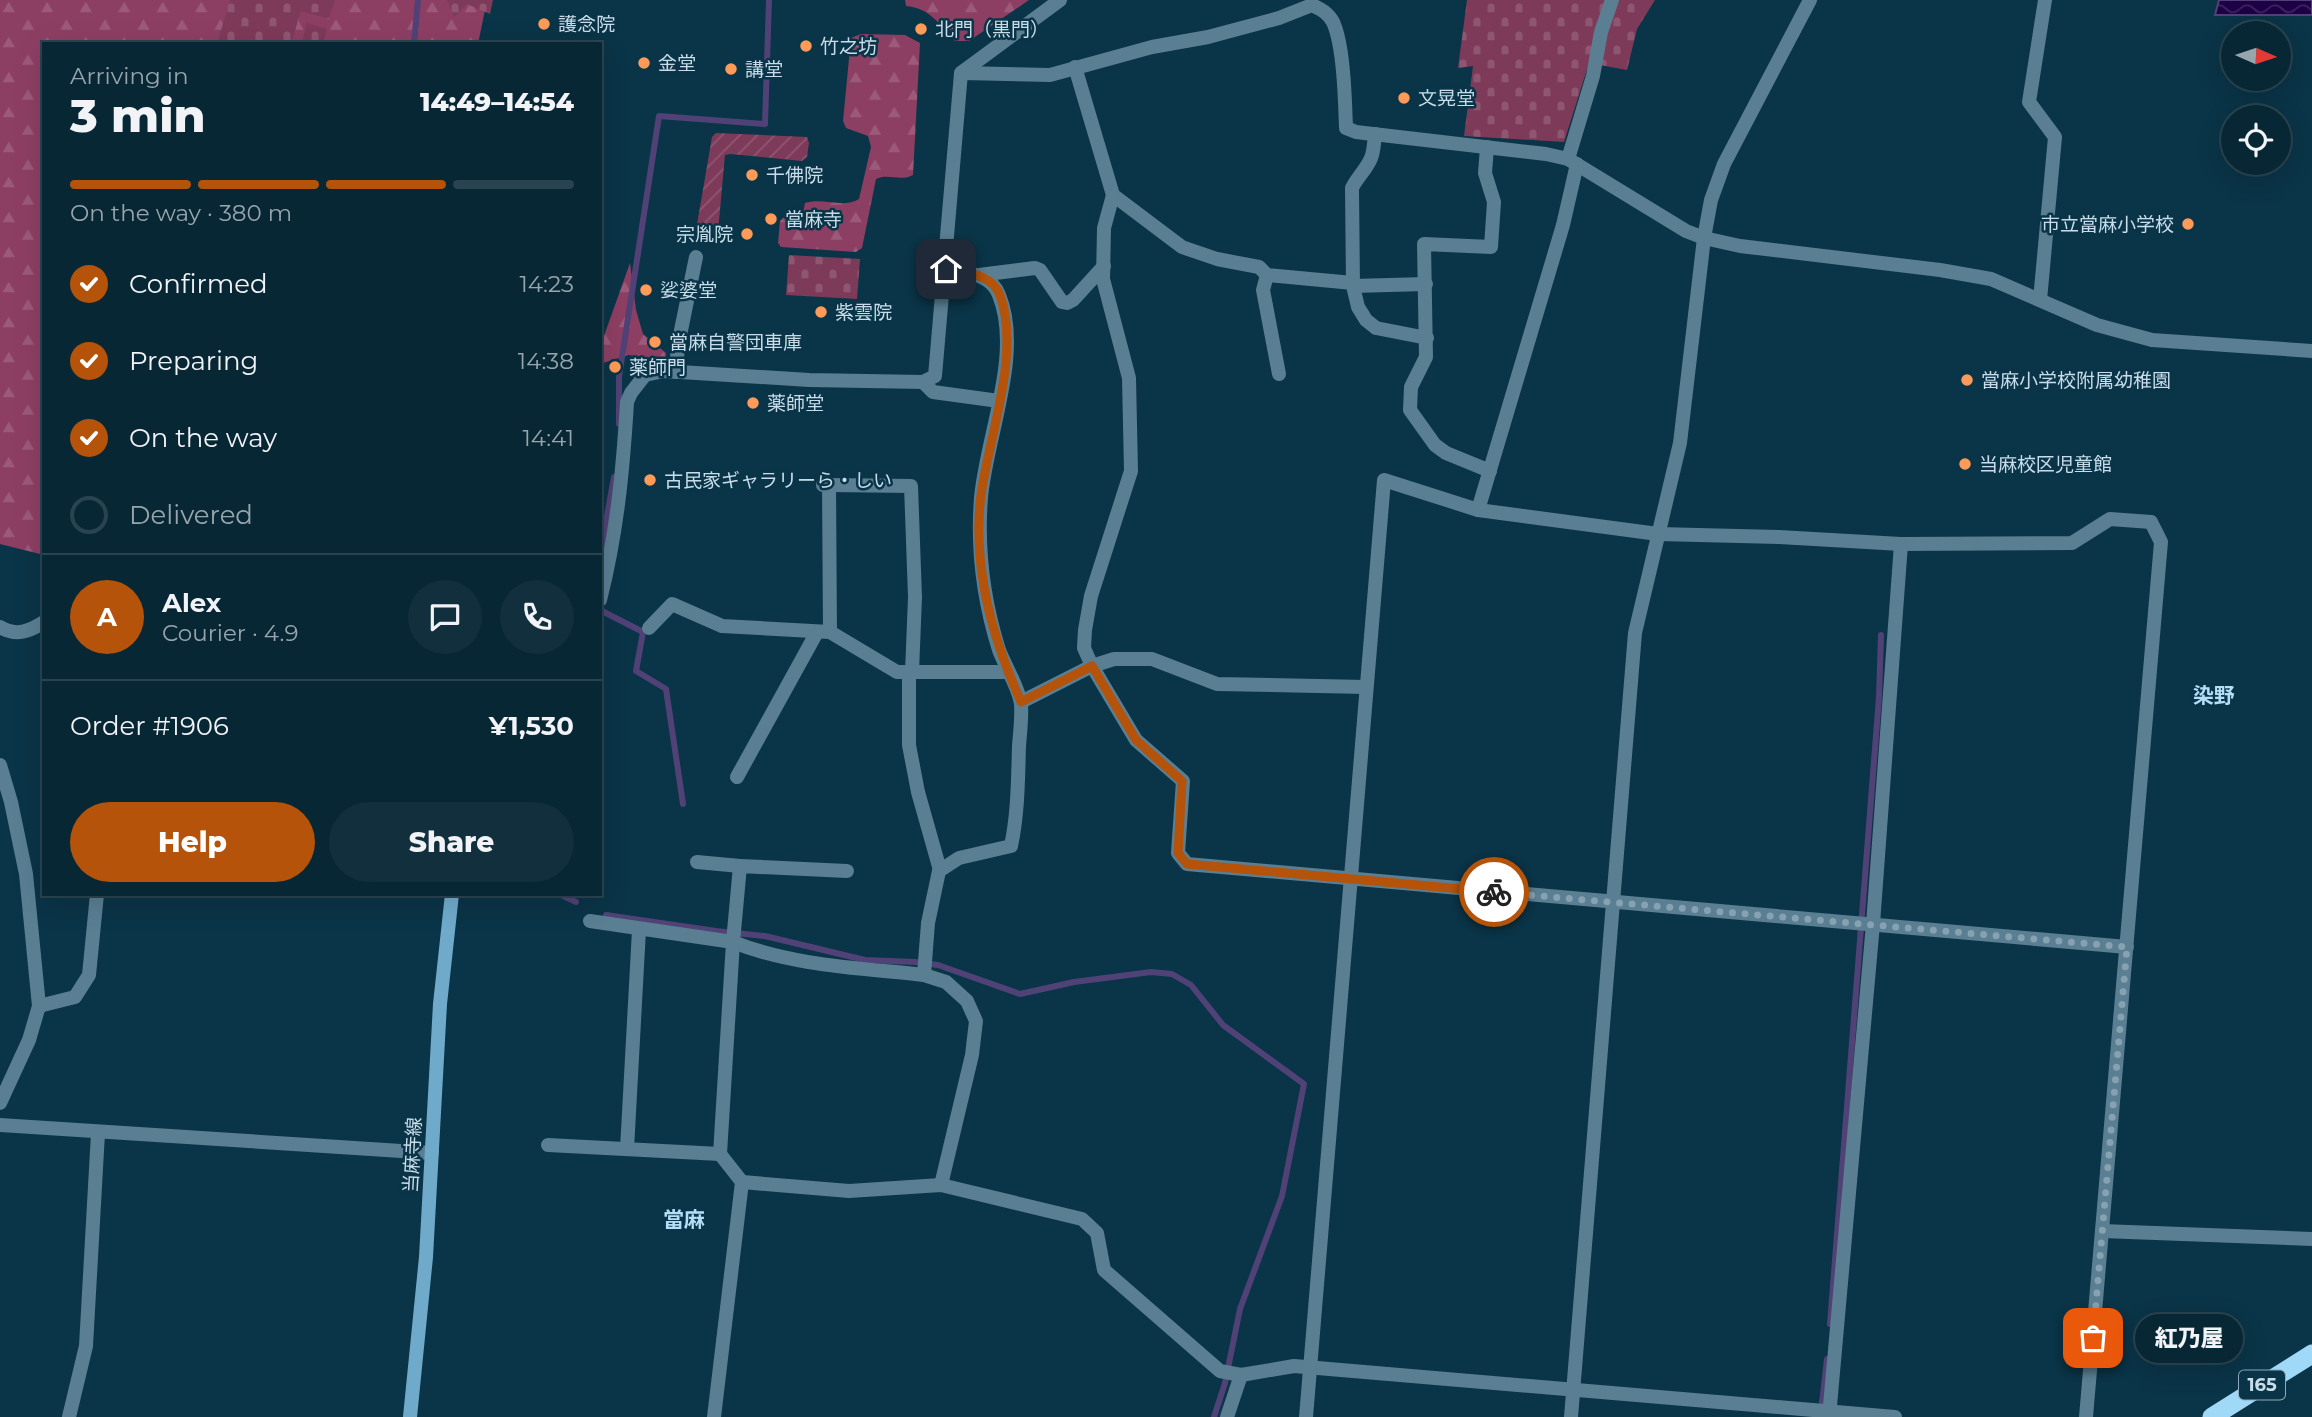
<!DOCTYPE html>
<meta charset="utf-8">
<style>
body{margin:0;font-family:Montserrat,"Noto Sans JP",sans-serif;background:#112f3d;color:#f1f3f6;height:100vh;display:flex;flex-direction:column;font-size:26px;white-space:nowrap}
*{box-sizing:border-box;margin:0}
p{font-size:23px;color:#98a5ad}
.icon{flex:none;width:38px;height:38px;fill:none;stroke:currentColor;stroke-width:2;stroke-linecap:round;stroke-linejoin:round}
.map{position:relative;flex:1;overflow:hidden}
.panel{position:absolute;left:42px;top:42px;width:560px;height:854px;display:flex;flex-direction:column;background:#082735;border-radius:0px;box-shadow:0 7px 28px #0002,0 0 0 2px #294450}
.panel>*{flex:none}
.needle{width:46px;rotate:93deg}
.fabs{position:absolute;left:2221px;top:21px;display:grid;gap:14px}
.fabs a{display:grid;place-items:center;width:70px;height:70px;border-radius:50%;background:#082735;box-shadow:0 7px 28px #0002,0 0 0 2px #294450;font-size:35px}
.pin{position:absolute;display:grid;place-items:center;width:60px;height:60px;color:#fff;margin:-30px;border-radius:14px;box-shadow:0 4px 10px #0006}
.courier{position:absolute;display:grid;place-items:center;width:70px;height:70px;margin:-35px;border:5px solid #b45309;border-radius:50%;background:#fff;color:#222;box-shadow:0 2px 9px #0007}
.bubble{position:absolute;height:49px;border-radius:24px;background:#082735;box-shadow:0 7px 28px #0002,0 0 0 2px #294450;font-size:23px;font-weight:800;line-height:49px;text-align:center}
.summary em{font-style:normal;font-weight:800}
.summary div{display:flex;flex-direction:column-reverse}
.summary{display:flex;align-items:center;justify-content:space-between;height:119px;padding:0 28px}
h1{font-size:46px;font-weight:800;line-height:52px}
.bar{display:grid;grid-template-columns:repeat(4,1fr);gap:10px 7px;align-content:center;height:84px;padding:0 28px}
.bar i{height:9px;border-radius:5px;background:#294450}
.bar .active{background:#b45309}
.bar p{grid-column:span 4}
.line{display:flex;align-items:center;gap:18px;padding:0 28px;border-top:2px solid #294450}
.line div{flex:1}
.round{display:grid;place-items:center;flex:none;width:74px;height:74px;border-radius:37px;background:#112f3d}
ol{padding:0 28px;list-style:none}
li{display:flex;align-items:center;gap:21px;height:77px}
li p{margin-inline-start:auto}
li .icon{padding:7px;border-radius:50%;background:#b45309;color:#fff;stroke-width:4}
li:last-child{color:#98a5ad}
li i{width:38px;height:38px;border:4px solid #294450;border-radius:50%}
.button{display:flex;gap:14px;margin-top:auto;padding:14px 28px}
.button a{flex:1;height:80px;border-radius:42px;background:#b45309;color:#fff;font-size:28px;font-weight:800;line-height:80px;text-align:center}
.button a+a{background:#112f3d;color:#f1f3f6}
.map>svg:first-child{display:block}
.forest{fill:url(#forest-firs)}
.cemetery{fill:url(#cemetery-stones)}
.garden{fill:url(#garden-furrows)}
.water{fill:url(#water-waves);stroke:#504276;stroke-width:2}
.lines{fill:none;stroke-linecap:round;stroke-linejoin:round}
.stream{stroke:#504276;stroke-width:6}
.minor{stroke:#5a7e92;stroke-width:14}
.tertiary{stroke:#5a7e92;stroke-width:14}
.secondary{stroke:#6faacb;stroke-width:14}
.trunk{stroke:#a0d8f7;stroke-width:19}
.done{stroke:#86a2b0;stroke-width:7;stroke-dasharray:0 12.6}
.route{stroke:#b45309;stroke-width:9}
.poi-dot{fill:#fe9b58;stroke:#0a3447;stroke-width:2.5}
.labels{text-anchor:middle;stroke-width:5;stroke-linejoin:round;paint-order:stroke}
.shield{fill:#0a3447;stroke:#8faab8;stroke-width:2}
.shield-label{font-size:18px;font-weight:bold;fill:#c8dde9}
.poi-label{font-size:19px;fill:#c8dde9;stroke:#0a3447;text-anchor:start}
.street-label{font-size:19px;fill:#c8dde9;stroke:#0a3447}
.neighbourhood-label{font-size:21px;font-weight:bold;fill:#b4def7;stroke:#0a3447}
</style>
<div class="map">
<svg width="2312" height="1417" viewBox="0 0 2312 1417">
<defs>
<pattern id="forest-firs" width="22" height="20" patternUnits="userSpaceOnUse" patternTransform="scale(1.75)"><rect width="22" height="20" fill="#8d3f63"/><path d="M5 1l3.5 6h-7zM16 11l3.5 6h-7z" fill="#9c5a79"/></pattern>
<pattern id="cemetery-stones" width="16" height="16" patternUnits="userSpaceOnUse" patternTransform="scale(1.75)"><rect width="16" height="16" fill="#7e3a59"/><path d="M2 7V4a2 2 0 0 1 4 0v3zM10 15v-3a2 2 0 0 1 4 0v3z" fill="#8f5671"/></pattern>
<pattern id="garden-furrows" width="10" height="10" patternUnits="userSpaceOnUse" patternTransform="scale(1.75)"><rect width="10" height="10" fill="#7e3a59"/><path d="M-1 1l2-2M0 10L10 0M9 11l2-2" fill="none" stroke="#8f5671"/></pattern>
<pattern id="water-waves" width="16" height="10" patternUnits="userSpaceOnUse" patternTransform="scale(1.75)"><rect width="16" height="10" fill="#1d0045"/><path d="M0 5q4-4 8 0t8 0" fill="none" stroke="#3c2560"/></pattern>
</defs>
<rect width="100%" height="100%" fill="#0a3447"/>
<!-- forest -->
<g class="forest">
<path d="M0,0H487L478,44H44V555L0,544Z"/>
<path d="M905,0H1029L969,41H955C939,24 930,8 906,6Z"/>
<path d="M861,34L905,35L920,43L913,175C901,182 888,173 876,179L862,248L856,252L781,247L778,243L780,221L785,216L800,217L803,213L805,203C823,197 843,209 859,199L871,147L868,136L846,128L843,121L851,38Z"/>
<path d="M630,263L636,310L643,334L666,353L665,359L628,355L600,364V347Z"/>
</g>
<!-- cemetery -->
<g class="cemetery">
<path d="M230,0H335L329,19L301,11L291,44L271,40L270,44H217Z"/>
<path d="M447,0H493L490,14L467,4L454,17Z"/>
<path d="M1467,0H1655L1637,29L1627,70L1589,63L1564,142L1464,136L1473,66L1458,68Z"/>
<path d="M306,23L327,29L323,44H302Z"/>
<path d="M789,255L860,259L857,299L786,295Z"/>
</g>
<!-- garden -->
<path class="garden" d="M716,133L807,137L809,143L807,157L802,161L730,154L725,155L718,232L713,235L701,233L696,230L712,137Z"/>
<!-- water -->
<path class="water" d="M2219,0H2312V15H2215Z"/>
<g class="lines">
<!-- stream -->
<g class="stream">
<path d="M414,44L418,0"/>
<path d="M619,424V377L659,116L765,124L769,0"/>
<path d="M600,555L614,477"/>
<path d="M600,610L643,632L636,671L666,689L683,804"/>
<path d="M559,894L576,902"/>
<path d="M606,915L716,931L765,936L865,960L915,962L938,965L1020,994L1074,982L1151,972L1172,974L1191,985L1223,1025L1304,1084L1282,1196L1240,1309L1225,1383L1214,1417"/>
<path d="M1830,1324L1879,697L1881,635"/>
<path d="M1821,1411L1827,1359"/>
</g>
<!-- minor -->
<g class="minor">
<path d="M1075,67L1113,195L1182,247L1217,259L1259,267L1267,275L1353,283"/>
<path d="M961,73L1050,75L1152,47L1208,37L1279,18L1312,5C1321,9 1328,13 1333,22C1344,46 1345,101 1346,128L1356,132L1546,154L1568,159L1686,231L1704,238L1740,246L1940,270L1991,279L2097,325L2152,340L2312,351"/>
<path d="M1375,134C1374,142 1374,151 1371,158C1367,169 1357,177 1352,188L1353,286L1358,307L1366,320L1376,328L1427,338"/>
<path d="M1487,147L1485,173L1494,202L1491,247L1424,244L1426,357L1411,387L1410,410L1435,445L1446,453L1490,471"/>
<path d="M1568,159L1593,76L1601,32L1612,0"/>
<path d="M1113,195L1104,228L1103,279L1129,378L1131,471L1091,596L1085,630L1084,648L1092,666L1136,740L1183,781L1178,853L1187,864L2127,947"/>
<path d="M979,275L1035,268L1040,270L1062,302L1067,303L1073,300L1104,266"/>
<path d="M1267,275L1263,290L1279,374"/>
<path d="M1353,286L1426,284"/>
<path d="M2040,300L2055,137L2029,102L2045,0"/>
<path d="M676,372L678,345L696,257"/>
<path d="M923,382L933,392L999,401"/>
<path d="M823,485H829L830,632"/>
<path d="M829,485L911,486L915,597L912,672"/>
<path d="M1478,510L1563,225L1577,164"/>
<path d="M600,600C617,533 623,470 627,402L631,393L645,375L664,371L809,380L923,382L935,376L961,73L1060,0"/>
<path d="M0,627C16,637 30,631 44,622"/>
<path d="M649,628L672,604L722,626L830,632L897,672H1008"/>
<path d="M909,672V745L918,792L940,870"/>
<path d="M1021,702L1092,666L1114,659H1152L1217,684L1366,687"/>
<path d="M0,765L11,802L26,874L39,1006L29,1040L0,1103"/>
<path d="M737,777L817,632"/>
<path d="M697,862L740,866"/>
<path d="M847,871L740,866L733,942C793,966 861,968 924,975"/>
<path d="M590,921L733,942L720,1154L742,1182L714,1417"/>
<path d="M39,1006L75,997L89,975L97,894"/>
<path d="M0,1125L432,1153"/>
<path d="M548,1145L720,1154"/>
<path d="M627,1149L639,930"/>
<path d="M742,1182L849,1191L941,1185L1082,1219L1097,1233L1104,1270L1220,1371L1241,1375L1294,1366L1895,1417"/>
<path d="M941,1185L972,1055L976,1021L967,1001L946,982L924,975L928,923L939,871L959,858L1011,846C1018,813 1018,780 1019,746C1020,733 1022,718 1021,704C1019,688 1005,666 999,650C984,602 977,549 981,498C986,437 1023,354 999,295C991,273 966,273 946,269"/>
<path d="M2102,1231L2312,1239"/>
<path d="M69,1417L86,1346L98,1133"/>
<path d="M1227,1417L1241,1375"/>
<path d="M1306,1417L1384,480L1478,510L1658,534L1779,537L1901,544L2072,543L2110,519L2151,522L2161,542L2086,1417"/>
<path d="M1829,1417L1873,924L1901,544"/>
</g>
<!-- tertiary -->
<path class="tertiary" d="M1571,1417L1635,633L1680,443L1704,238L1711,200L1724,164L1810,0"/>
<!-- secondary -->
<path class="secondary" d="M410,1417L426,1257L440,1004L452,894"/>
<!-- trunk -->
<path class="trunk" d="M2212,1417L2312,1354"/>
</g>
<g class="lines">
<!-- done -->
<path class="done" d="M1494,892L2127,947L2093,1338"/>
<!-- route -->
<path class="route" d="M946,269C966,273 991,273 1000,295C1021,353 989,436 981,495C972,566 992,638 1021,702L1092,666L1136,740L1182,781L1178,853L1187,864L1494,892"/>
</g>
<!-- markers -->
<g class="poi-dot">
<circle cx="544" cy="24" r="7"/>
<circle cx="921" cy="29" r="7"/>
<circle cx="806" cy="46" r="7"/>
<circle cx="644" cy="63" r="7"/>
<circle cx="731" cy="69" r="7"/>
<circle cx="1404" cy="98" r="7"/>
<circle cx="752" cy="175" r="7"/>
<circle cx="771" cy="219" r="7"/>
<circle cx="2188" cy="224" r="7"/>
<circle cx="747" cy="234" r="7"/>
<circle cx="646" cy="290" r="7"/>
<circle cx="821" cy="312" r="7"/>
<circle cx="655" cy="342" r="7"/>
<circle cx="615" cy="367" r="7"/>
<circle cx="1967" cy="380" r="7"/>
<circle cx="753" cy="403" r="7"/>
<circle cx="1965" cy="464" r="7"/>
<circle cx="650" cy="480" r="7"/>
</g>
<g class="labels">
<!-- shield labels -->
<rect class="shield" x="2239" y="1370.5" width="46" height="29" rx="5"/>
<g class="shield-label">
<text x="2262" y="1391">165</text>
</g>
<!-- poi labels -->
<g class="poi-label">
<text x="558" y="31">護念院</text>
<text x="935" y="36">北門（黒門）</text>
<text x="820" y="53">竹之坊</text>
<text x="658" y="70">金堂</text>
<text x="745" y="76">講堂</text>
<text x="1418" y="105">文晃堂</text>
<text x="766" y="182">千佛院</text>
<text x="785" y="226">當麻寺</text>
<text x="2174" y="231" text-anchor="end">市立當麻小学校</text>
<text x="733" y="241" text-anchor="end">宗胤院</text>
<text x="660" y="297">娑婆堂</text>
<text x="835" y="319">紫雲院</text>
<text x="669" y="349">當麻自警団車庫</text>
<text x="629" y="374">薬師門</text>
<text x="1981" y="387">當麻小学校附属幼稚園</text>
<text x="767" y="410">薬師堂</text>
<text x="1979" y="471">当麻校区児童館</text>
<text x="664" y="487">古民家ギャラリーら・しい</text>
</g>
<!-- street labels -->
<g class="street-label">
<text transform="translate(412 1155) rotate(-87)" y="7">当麻寺線</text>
</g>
<!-- neighbourhood labels -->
<g class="neighbourhood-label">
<text x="2214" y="703">染野</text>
<text x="684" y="1227">當麻</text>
</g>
</g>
</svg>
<div class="fabs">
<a><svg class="needle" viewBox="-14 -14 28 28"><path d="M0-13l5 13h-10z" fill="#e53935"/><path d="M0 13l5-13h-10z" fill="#98a5ad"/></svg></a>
<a><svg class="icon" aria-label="locate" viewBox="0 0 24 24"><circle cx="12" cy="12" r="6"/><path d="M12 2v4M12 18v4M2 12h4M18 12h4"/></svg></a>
</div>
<div class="pin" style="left:2093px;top:1338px;background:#ea580c"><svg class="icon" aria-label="bag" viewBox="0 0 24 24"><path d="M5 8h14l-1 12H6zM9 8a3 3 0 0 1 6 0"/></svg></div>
<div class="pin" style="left:946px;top:269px;background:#1f2937"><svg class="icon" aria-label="home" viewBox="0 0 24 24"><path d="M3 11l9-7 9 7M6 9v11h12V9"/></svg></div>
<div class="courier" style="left:1494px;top:892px"><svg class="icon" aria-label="bike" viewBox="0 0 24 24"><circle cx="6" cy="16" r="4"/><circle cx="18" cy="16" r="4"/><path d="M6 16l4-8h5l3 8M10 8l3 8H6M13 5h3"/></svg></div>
<div class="bubble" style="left:2135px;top:1314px;width:108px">紅乃屋</div>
<section class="panel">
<div class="summary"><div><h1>3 min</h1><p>Arriving in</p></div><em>14:49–14:54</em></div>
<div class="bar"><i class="active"></i><i class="active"></i><i class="active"></i><i></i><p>On the way · 380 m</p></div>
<ol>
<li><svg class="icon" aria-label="check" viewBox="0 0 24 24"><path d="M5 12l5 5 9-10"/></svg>Confirmed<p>14:23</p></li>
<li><svg class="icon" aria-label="check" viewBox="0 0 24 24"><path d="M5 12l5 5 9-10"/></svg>Preparing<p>14:38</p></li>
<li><svg class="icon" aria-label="check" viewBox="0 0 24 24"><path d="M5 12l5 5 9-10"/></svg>On the way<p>14:41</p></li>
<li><i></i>Delivered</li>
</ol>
<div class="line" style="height:126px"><b class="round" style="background:#b45309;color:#fff">A</b><div><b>Alex</b><p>Courier · 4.9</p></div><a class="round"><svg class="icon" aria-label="chat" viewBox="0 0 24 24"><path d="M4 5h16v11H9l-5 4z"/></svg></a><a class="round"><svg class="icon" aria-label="phone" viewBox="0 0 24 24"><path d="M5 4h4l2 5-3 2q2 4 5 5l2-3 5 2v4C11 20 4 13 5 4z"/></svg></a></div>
<div class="line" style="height:91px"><div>Order #1906</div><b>¥1,530</b></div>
<div class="button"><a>Help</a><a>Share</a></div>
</section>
</div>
